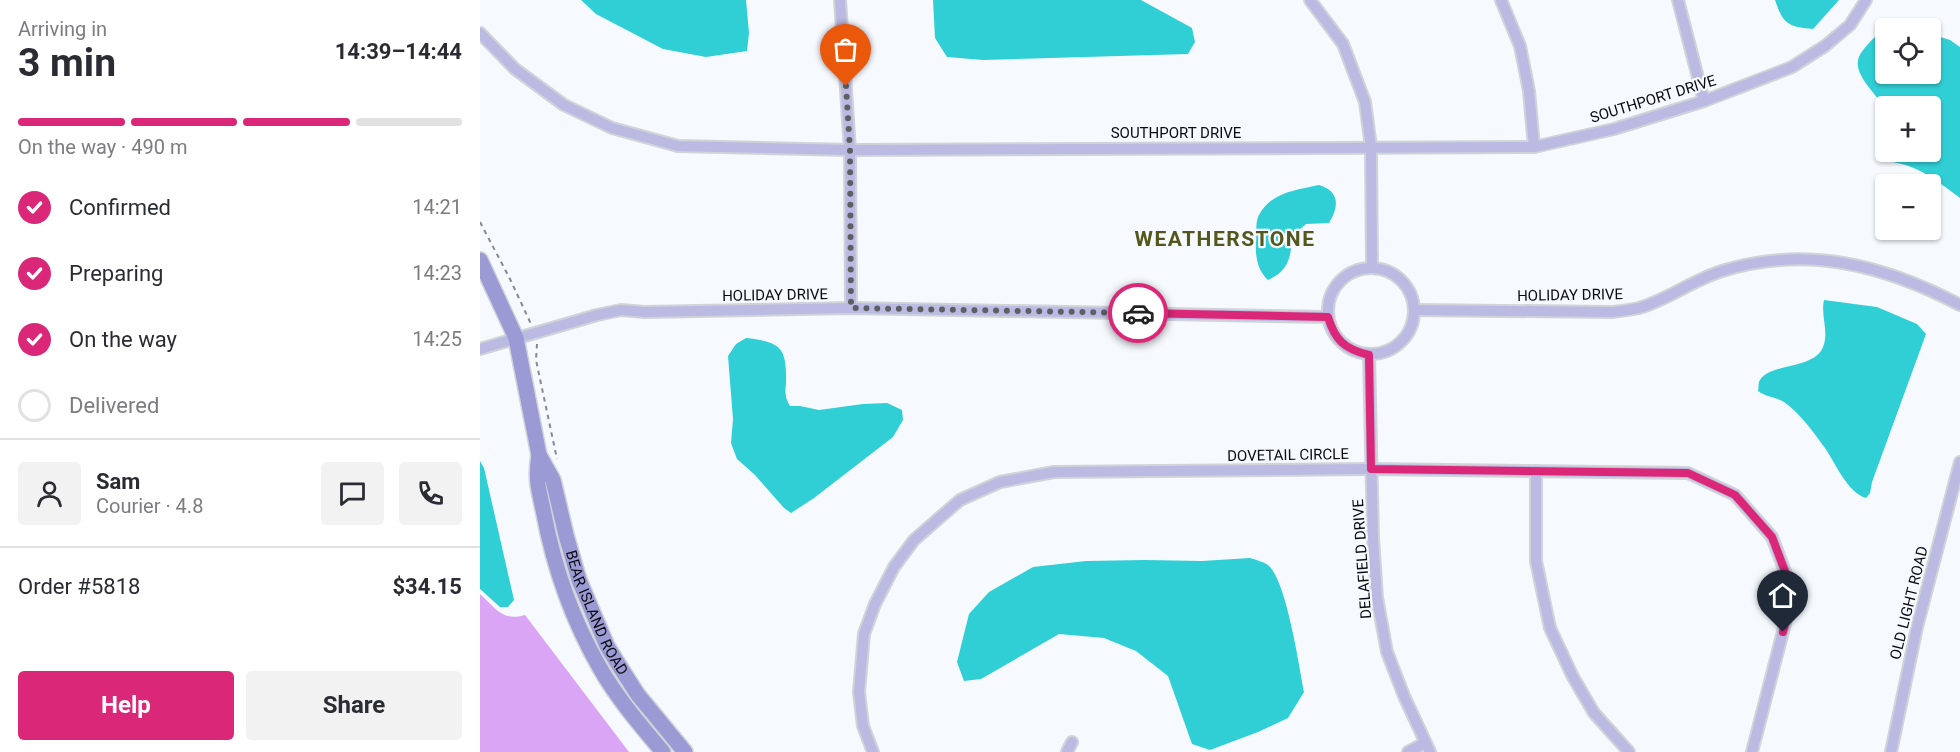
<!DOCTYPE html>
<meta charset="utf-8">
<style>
body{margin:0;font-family:Roboto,sans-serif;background:#f2f2f3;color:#2b2b33;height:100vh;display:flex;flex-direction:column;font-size:22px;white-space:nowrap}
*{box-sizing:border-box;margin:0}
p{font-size:20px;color:#7c7c81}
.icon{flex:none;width:33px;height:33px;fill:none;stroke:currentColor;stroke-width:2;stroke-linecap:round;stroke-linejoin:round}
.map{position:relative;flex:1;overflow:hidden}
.side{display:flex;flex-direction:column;background:#fff;width:480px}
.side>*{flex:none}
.controls{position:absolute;left:1395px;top:18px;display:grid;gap:12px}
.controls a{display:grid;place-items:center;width:66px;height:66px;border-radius:6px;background:#fff;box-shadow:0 2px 4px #0004;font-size:30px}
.pin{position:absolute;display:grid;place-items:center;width:51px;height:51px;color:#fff;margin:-62px -26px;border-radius:50% 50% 50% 0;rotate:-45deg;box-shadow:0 0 6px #0007}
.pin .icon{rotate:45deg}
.courier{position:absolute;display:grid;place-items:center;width:60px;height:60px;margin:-30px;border:4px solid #db2777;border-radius:50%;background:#fff;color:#222;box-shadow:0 2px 8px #0007}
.head em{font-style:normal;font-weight:700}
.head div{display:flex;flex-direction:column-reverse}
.head{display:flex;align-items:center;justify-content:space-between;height:102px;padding:0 18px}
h1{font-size:39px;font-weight:700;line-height:45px}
.bar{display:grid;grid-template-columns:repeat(4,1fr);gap:9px 6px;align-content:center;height:72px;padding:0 18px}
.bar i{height:8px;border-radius:4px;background:#e1e1e2}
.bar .active{background:#db2777}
.bar p{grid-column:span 4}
.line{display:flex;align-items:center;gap:15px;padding:0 18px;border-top:2px solid #e1e1e2}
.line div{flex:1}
.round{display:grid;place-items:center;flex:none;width:63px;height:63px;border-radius:6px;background:#f2f2f3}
ol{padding:0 18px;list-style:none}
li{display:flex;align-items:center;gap:18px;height:66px}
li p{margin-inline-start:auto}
li .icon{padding:6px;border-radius:50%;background:#db2777;color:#fff;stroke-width:4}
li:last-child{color:#7c7c81}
li i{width:33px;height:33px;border:3px solid #e1e1e2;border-radius:50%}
.cta{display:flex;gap:12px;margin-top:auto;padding:12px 18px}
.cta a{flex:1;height:69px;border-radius:6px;background:#db2777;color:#fff;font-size:24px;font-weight:700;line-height:69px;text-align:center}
.cta a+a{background:#f2f2f3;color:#2b2b33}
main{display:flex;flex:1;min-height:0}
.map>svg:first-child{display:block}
.forest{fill:#daa5f5}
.water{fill:#30cfd5}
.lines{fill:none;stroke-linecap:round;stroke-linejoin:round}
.street-casing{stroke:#d0d4d8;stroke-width:14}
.secondary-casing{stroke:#d0d4d8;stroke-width:18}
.path{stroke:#86898d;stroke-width:2;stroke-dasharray:4.5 4.5;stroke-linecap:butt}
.street{stroke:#babae2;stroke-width:10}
.secondary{stroke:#9b9ad4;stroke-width:15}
.done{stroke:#5d5f63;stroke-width:6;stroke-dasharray:0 10.8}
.route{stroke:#db2777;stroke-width:8}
.labels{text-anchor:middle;stroke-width:4.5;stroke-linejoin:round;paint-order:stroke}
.street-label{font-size:15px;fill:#0a0c10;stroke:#f6fafe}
.district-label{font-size:21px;font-weight:bold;letter-spacing:1.5px;fill:#53571c;stroke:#f6fafe}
</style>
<main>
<section class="side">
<div class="head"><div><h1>3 min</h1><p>Arriving in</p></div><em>14:39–14:44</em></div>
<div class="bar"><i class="active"></i><i class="active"></i><i class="active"></i><i></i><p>On the way · 490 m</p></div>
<ol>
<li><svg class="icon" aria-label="check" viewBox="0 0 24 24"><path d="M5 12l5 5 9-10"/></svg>Confirmed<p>14:21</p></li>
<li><svg class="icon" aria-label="check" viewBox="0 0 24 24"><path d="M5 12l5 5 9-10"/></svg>Preparing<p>14:23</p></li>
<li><svg class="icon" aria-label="check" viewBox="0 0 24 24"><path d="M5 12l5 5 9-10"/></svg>On the way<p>14:25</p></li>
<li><i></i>Delivered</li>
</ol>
<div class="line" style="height:108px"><a class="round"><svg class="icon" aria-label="person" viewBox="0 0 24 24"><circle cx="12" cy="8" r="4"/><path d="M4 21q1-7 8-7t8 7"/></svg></a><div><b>Sam</b><p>Courier · 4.8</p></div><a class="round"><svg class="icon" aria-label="chat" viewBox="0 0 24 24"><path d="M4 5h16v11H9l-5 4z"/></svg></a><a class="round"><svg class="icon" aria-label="phone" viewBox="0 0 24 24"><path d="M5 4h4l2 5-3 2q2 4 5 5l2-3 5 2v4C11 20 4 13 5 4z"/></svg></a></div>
<div class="line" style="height:78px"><div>Order #5818</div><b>$34.15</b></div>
<div class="cta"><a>Help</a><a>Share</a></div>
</section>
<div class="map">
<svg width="1480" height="752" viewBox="0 0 1480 752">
<rect width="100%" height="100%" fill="#f6fafe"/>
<!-- forest -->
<path class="forest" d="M0,594C15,608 23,622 45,615L149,752H0Z"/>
<!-- water -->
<g class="water">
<path d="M101,0H266L269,33L267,51L226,57L183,49L116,14Z"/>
<path d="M453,0H661L712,28L715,42L708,54L503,60L467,57L455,38Z"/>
<path d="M1295,0H1359L1333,29C1308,27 1303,24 1295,0Z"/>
<path d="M1406,25L1425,28H1406V74H1450L1451,34L1470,40L1480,47V198C1453,178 1440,166 1407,161L1402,152L1405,136L1406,152H1450V106H1406L1405,109C1397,93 1368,72 1381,53C1388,43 1398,34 1406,25Z"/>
<path d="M839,185C860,191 859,207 849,223L826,224L813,235C810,257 810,270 788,280C778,271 775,257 776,242C777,234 775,222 779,215C791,192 817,190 839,185Z"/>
<path d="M1344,300L1397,307L1437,324L1446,334L1392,482L1390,493L1386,498C1367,492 1356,464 1345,448C1334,433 1320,413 1304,402C1296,397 1286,397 1278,391C1279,388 1278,385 1279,382C1286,364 1329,369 1341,351C1351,335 1340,316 1344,300Z"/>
<path d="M266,338C301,342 307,347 306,383C305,393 305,398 310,406H320L339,410L383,404L407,403L422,410L423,420L413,437L334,498L311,513L304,508L275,475L257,459L251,443L253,419L248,356L256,344Z"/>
<path d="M0,461L4,468L34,600L28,607H20L0,589Z"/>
<path d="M770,558C776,560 786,562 790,567C807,586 819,665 824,692L808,718L778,732L730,750L712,744L688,676L656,651L624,638L579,634L501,679L484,681L477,662L489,614L509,592L553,567L606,561L665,560L722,561Z"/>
</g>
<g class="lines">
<defs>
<g id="street">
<path d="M360,0L370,150L371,308"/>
<path d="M830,0L863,44L885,102L891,147L892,267"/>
<path d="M1021,0L1040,46L1049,91L1054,147"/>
<path d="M1198,0L1224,101"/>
<path d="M0,33L35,69L84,105L132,128L198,146L370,150L1054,147L1134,129L1224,101L1312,67L1345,46L1370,25L1386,0"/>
<circle cx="891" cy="311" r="43"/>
<path d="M934,310L1132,312C1141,311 1150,310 1159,308C1187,300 1213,280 1242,271C1327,245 1404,265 1480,305"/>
<path d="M0,349L117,315L141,310L165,312L371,308L847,317"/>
<path d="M889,355L893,538L897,598L907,652L924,696L950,752"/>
<path d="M1056,471V561L1070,628L1093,677L1114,713L1149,752"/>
<path d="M393,752L383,726L379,692L384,634L395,604L414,567L434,540L480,500L520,482L574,472L891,469L1208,473L1255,495L1292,537L1306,574L1308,612L1272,752"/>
<path d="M587,752L592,742"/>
<path d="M928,752L945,743"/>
<path d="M1411,752L1437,627L1480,462"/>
</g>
<g id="secondary">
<path id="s1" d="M0,260L36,338L59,455L73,480L86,535L99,580L127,646L140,667L158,695L205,752"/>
<path d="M59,455C55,480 59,490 64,514C74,567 93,621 120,668C137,698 161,726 183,752"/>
</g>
</defs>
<!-- street casing -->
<use href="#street" class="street-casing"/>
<!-- secondary casing -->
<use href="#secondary" class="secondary-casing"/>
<!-- path -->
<g class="path">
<path d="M0,222L30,279L51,324"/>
<path d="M57,344L56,360L77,459"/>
</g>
<!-- street -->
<use href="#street" class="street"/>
<!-- secondary -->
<use href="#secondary" class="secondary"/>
</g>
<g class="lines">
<!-- done -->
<path class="done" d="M366,86L370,150L371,308L658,313"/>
<!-- route -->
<path class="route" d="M658,313L848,317C855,340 864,349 889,355L891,469L1208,473L1255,495L1292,537L1306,574L1308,612L1303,632"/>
</g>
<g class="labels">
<!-- street labels -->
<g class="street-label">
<text transform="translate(1173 99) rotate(-17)" y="5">SOUTHPORT DRIVE</text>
<text x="696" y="138">SOUTHPORT DRIVE</text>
<text transform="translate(295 295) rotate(-1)" y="5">HOLIDAY DRIVE</text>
<text transform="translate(1090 295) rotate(-1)" y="5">HOLIDAY DRIVE</text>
<text transform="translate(808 455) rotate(-1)" y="5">DOVETAIL CIRCLE</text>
<text transform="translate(882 559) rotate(-94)" y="5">DELAFIELD DRIVE</text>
<text transform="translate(1429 603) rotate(-76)" y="5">OLD LIGHT ROAD</text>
<text dy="5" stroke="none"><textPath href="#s1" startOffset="374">BEAR ISLAND ROAD</textPath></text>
</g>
<!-- district labels -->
<g class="district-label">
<text x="745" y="246">WEATHERSTONE</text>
</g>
</g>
</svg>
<div class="controls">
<a><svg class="icon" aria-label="locate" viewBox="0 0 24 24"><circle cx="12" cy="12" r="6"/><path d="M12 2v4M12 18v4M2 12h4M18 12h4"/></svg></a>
<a>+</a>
<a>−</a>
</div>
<div class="pin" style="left:366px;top:86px;background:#ea580c"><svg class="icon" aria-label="bag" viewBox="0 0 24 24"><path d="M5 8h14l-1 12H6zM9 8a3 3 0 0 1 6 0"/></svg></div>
<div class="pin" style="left:1303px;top:632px;background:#1f2937"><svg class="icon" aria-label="home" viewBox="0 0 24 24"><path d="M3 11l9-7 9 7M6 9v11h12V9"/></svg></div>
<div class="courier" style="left:658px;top:313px"><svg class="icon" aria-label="car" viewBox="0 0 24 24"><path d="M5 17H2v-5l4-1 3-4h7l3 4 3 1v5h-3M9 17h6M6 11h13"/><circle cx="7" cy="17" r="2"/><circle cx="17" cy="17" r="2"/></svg></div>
</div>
</main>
